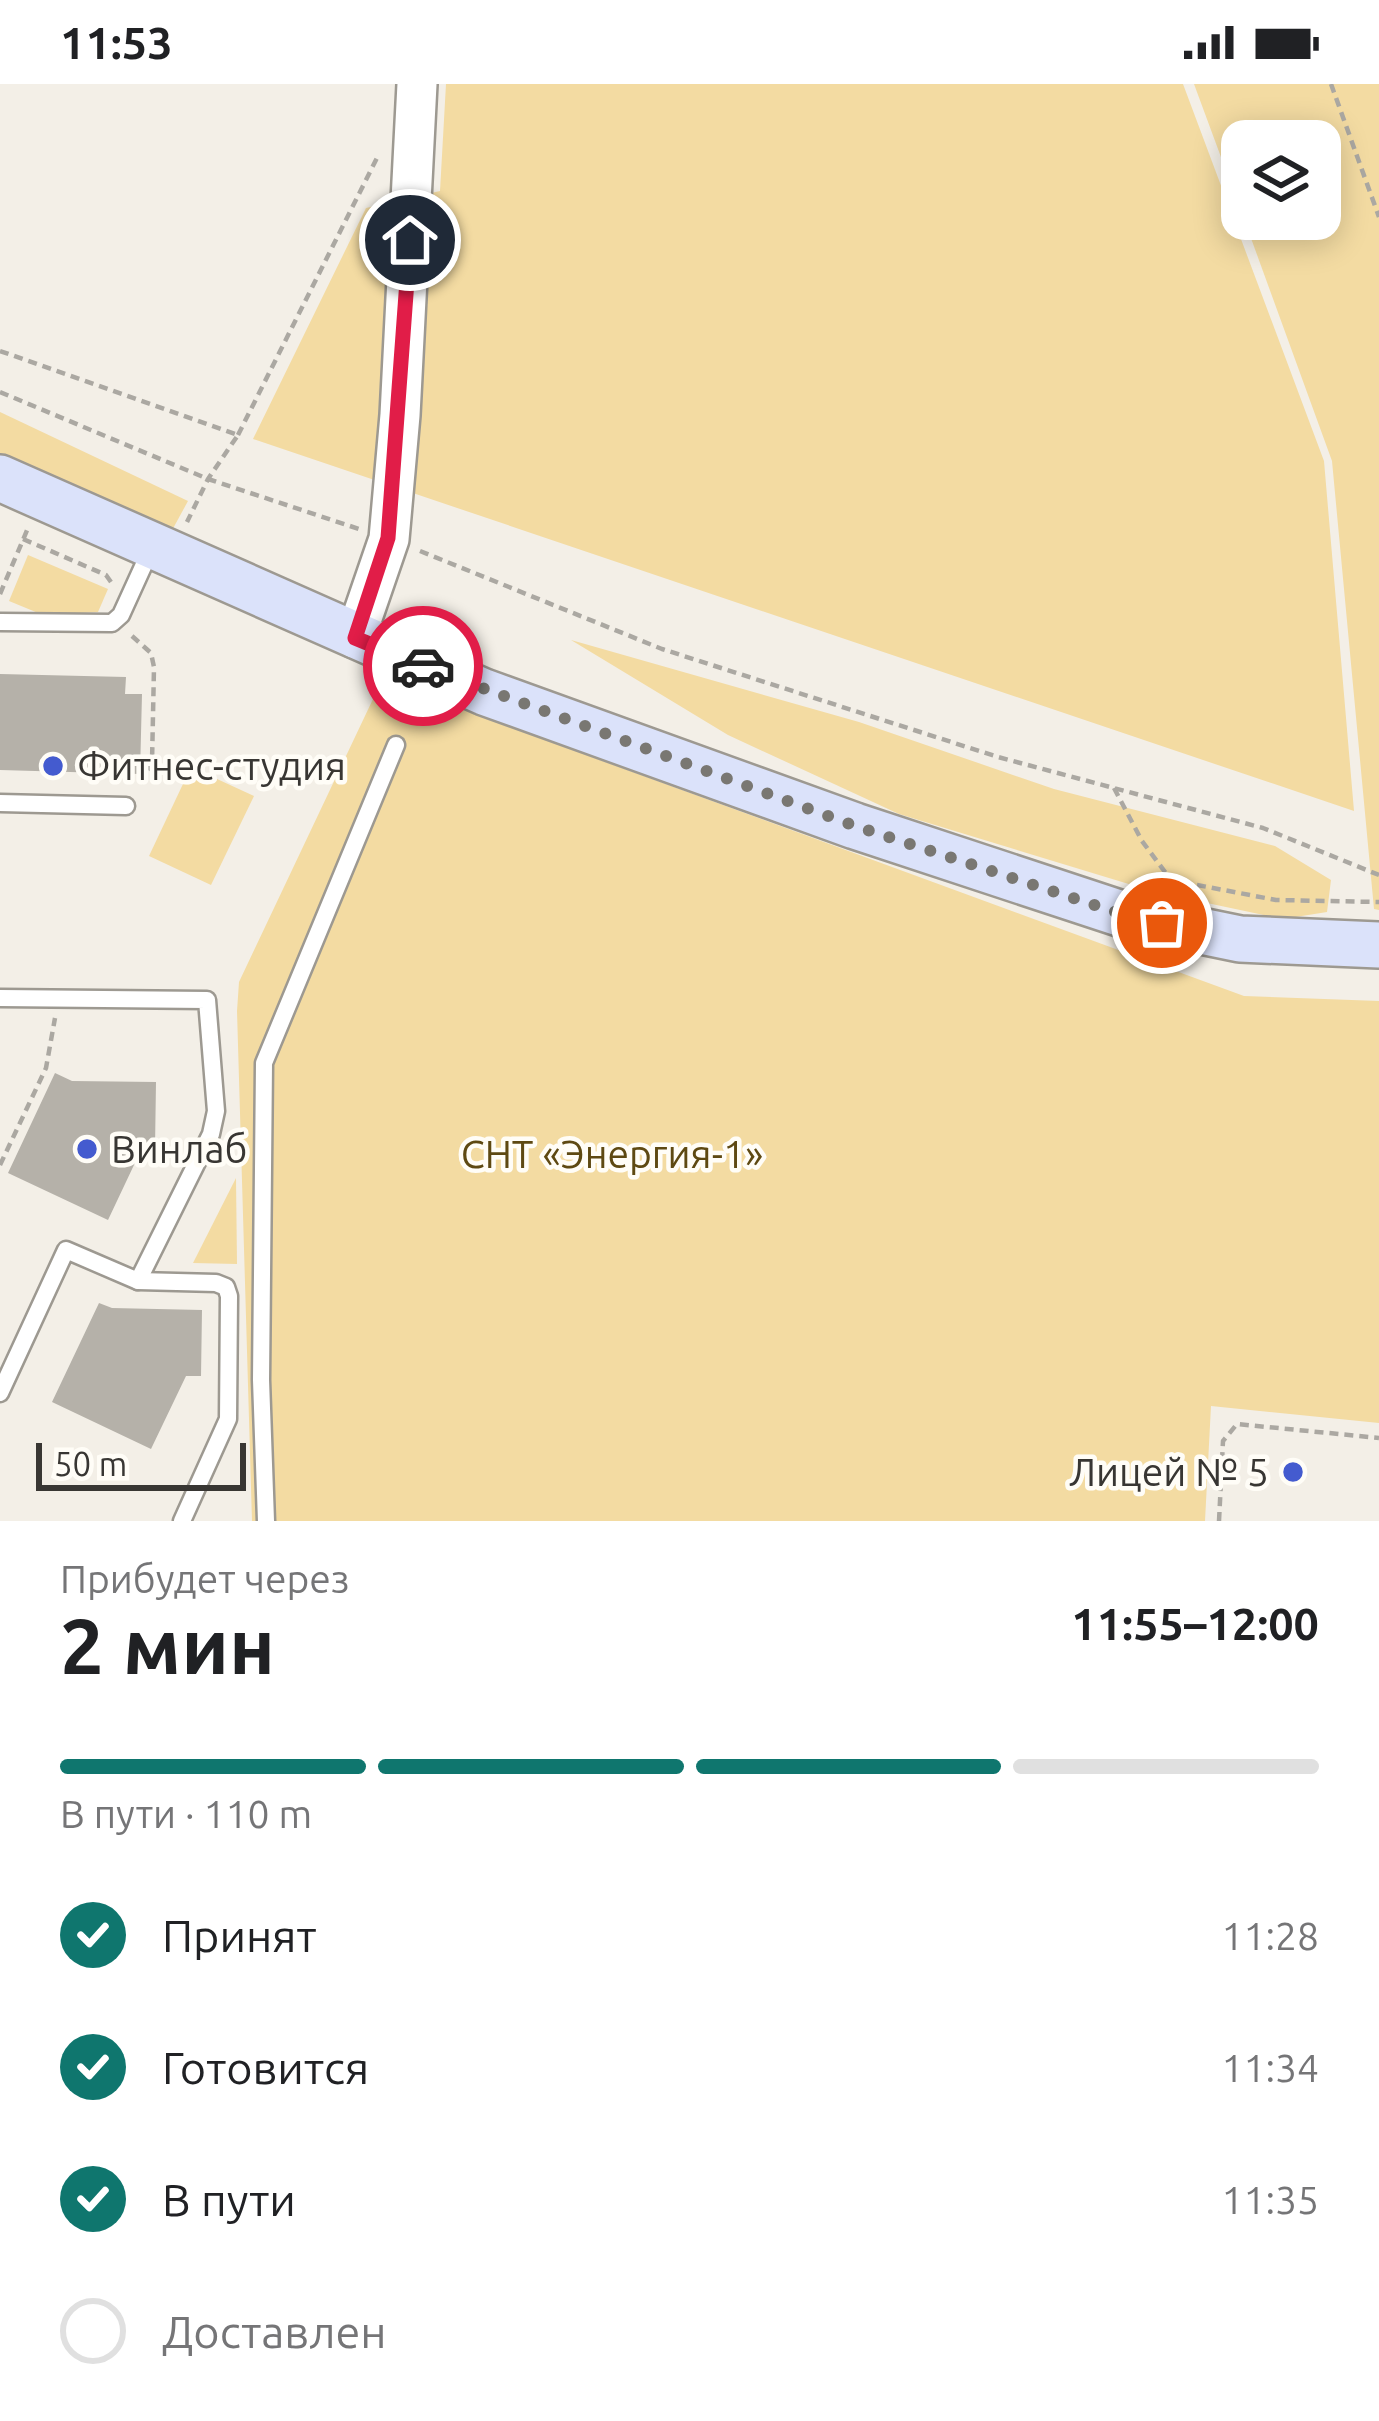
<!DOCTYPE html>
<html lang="ru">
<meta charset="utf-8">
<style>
body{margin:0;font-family:Ubuntu,sans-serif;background:#f6f6f6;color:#202124;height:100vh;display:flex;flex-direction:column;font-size:45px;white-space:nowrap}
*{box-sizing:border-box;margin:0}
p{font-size:39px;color:#757577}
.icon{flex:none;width:66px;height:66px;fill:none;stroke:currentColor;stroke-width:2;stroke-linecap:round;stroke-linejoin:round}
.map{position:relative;height:1437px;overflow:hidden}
.drawer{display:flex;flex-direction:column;background:#fff;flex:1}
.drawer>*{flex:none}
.tools{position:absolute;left:1221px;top:36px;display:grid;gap:24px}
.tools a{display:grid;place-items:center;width:120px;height:120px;border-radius:24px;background:#fff;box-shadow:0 6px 30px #0003;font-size:60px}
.scale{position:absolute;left:36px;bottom:30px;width:210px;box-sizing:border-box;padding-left:12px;border:6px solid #383633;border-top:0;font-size:33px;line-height:42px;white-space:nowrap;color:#383633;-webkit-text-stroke:9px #fffdf7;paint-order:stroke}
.pin{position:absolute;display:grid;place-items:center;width:102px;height:102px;color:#fff;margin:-51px;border:6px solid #fff;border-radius:50%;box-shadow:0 3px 12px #0007}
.courier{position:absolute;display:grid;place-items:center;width:120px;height:120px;margin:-60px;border:9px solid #e11d48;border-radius:50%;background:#fff;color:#222;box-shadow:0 3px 15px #0007}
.overview em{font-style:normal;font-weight:700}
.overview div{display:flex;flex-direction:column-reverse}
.overview{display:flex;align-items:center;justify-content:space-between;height:204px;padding:0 60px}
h1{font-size:78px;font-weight:700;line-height:90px}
.bar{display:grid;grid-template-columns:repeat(4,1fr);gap:18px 12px;align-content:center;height:144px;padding:0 60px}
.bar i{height:15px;border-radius:9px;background:#e0e0e0}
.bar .active{background:#0f766e}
.bar p{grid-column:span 4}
ol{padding:0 60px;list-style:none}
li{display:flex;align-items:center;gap:36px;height:132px}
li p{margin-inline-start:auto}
li .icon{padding:12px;border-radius:50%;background:#0f766e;color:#fff;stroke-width:4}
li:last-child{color:#757577}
li i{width:66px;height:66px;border:6px solid #e0e0e0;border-radius:50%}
.status{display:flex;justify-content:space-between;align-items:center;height:84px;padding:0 60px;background:#fff;direction:ltr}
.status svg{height:33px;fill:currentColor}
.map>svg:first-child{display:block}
.green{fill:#f3dba2}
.building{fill:#b5b1a9}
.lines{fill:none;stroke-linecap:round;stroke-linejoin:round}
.service-casing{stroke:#9d9991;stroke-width:21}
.tertiary-casing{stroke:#9d9991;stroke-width:44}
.secondary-casing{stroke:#9d9991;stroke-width:50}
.path{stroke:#aba8a2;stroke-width:4.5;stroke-dasharray:9 6;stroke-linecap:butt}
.service{stroke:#fff;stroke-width:16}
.tertiary{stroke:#fff;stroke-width:39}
.secondary{stroke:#dbe2fa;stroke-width:45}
.done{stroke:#797772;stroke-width:12;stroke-dasharray:0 21.6}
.route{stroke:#e11d48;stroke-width:15}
.poi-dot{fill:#445bcf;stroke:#fffdf7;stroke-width:4.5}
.labels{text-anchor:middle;stroke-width:9;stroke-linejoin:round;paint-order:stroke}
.poi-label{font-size:39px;fill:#383633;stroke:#fffdf7;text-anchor:start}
.park-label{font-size:39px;fill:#5e4912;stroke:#fffdf7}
</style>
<div class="status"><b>11:53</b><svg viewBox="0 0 49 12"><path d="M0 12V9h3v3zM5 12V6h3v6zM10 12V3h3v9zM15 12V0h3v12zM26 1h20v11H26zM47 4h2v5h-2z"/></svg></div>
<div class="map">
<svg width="1379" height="1437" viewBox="0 0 1379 1437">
<rect width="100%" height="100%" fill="#f3efe7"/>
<!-- green -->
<g class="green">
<path d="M446,0H1183L1324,377L1354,727L253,355L366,124L440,107Z"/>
<path d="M1194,0H1379V826L1374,825L1332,377L1244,135H1320V57H1242V130Z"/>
<path d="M0,328L188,417L170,450L0,373Z"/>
<path d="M28,471L108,505L98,528L43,531L9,517Z"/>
<path d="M571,556L859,638L1054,705L1275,762L1331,796L1327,828L1283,835L1155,808L899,730L728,651Z"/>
<path d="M382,596L1244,912L1379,917V1339L1211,1322L1205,1437H252L237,927L239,898Z"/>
<path d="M191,683L254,712L211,801L149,772Z"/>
<path d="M236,1094L237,1180L193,1179Z"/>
</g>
<!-- building -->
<g class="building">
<path d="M0,590L126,593L125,610H142L140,690L0,686Z"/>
<path d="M55,989L72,997L156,998L155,1064H142L108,1136L8,1089Z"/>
<path d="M99,1219L112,1224L202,1226L201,1292H186L151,1365L52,1318Z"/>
</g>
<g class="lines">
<defs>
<g id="service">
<path d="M0,538L112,539L121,531L151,465"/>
<path d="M0,719L126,722"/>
<path d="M0,914L207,916L216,1027L211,1050L138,1197L66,1166L0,1309"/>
<path d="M138,1197L216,1199L226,1203L229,1212L228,1335L182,1437"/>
<path d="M266,1437L261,1296L264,979L396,661"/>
</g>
<path id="tertiary" d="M355,554L389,455L400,331L417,0"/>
<path id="secondary" d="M0,394L484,608L855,742L1128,832L1240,855L1379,861"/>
</defs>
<!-- service casing -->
<use href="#service" class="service-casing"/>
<!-- tertiary casing -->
<use href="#tertiary" class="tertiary-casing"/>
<!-- secondary casing -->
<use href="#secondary" class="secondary-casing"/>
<!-- path -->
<g class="path">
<path d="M1331,0L1379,133"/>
<path d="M0,267L238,351L208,395L187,438"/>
<path d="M0,308L208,395L359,445"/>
<path d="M238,351L378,72"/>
<path d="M23,455L106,491L111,498"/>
<path d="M420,467L662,565L998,673L1263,744L1379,791"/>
<path d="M0,510L28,444"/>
<path d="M132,552L151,569L154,583L152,679L139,702"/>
<path d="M1114,704L1142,757L1171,796L1276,816L1379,818"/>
<path d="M0,1081L46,984L55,934"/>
<path d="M1219,1437L1223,1357L1237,1340L1379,1354"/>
</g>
<!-- service -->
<use href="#service" class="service"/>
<!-- tertiary -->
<use href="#tertiary" class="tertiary"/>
<!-- secondary -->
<use href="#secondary" class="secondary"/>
</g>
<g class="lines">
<!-- done -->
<path class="done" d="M423,582L855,742L1128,832L1162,839"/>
<!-- route -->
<path class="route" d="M410,156L388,454L355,554L423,582"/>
</g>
<!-- markers -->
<g class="poi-dot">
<circle cx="53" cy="682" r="12"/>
<circle cx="87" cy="1065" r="12"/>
<circle cx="1293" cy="1388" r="12"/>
</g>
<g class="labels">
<!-- poi labels -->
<g class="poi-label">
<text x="77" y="696">Фитнес-студия</text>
<text x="111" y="1079">Винлаб</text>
<text x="1269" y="1402" text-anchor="end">Лицей № 5</text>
</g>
<!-- park labels -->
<g class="park-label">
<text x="612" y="1084">СНТ «Энергия-1»</text>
</g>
</g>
</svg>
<div class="tools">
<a><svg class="icon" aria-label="layers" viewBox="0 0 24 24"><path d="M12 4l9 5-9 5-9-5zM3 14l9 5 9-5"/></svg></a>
</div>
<div class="scale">50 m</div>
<div class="pin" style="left:1162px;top:839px;background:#ea580c"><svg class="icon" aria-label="bag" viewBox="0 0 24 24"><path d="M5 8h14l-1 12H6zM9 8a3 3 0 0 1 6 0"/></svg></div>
<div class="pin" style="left:410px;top:156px;background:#1f2937"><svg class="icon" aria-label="home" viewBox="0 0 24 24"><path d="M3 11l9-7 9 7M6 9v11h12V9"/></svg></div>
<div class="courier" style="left:423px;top:582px"><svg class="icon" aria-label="car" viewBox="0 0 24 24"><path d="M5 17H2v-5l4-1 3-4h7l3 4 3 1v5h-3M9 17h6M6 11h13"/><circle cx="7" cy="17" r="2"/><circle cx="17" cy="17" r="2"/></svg></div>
</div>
<section class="drawer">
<div class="overview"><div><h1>2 мин</h1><p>Прибудет через</p></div><em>11:55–12:00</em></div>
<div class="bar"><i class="active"></i><i class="active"></i><i class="active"></i><i></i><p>В пути · 110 m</p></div>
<ol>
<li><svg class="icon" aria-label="check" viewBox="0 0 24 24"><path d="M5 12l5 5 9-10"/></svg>Принят<p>11:28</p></li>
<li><svg class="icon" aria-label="check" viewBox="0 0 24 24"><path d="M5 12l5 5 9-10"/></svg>Готовится<p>11:34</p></li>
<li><svg class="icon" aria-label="check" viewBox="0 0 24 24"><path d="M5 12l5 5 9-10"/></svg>В пути<p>11:35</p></li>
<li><i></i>Доставлен</li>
</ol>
</section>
